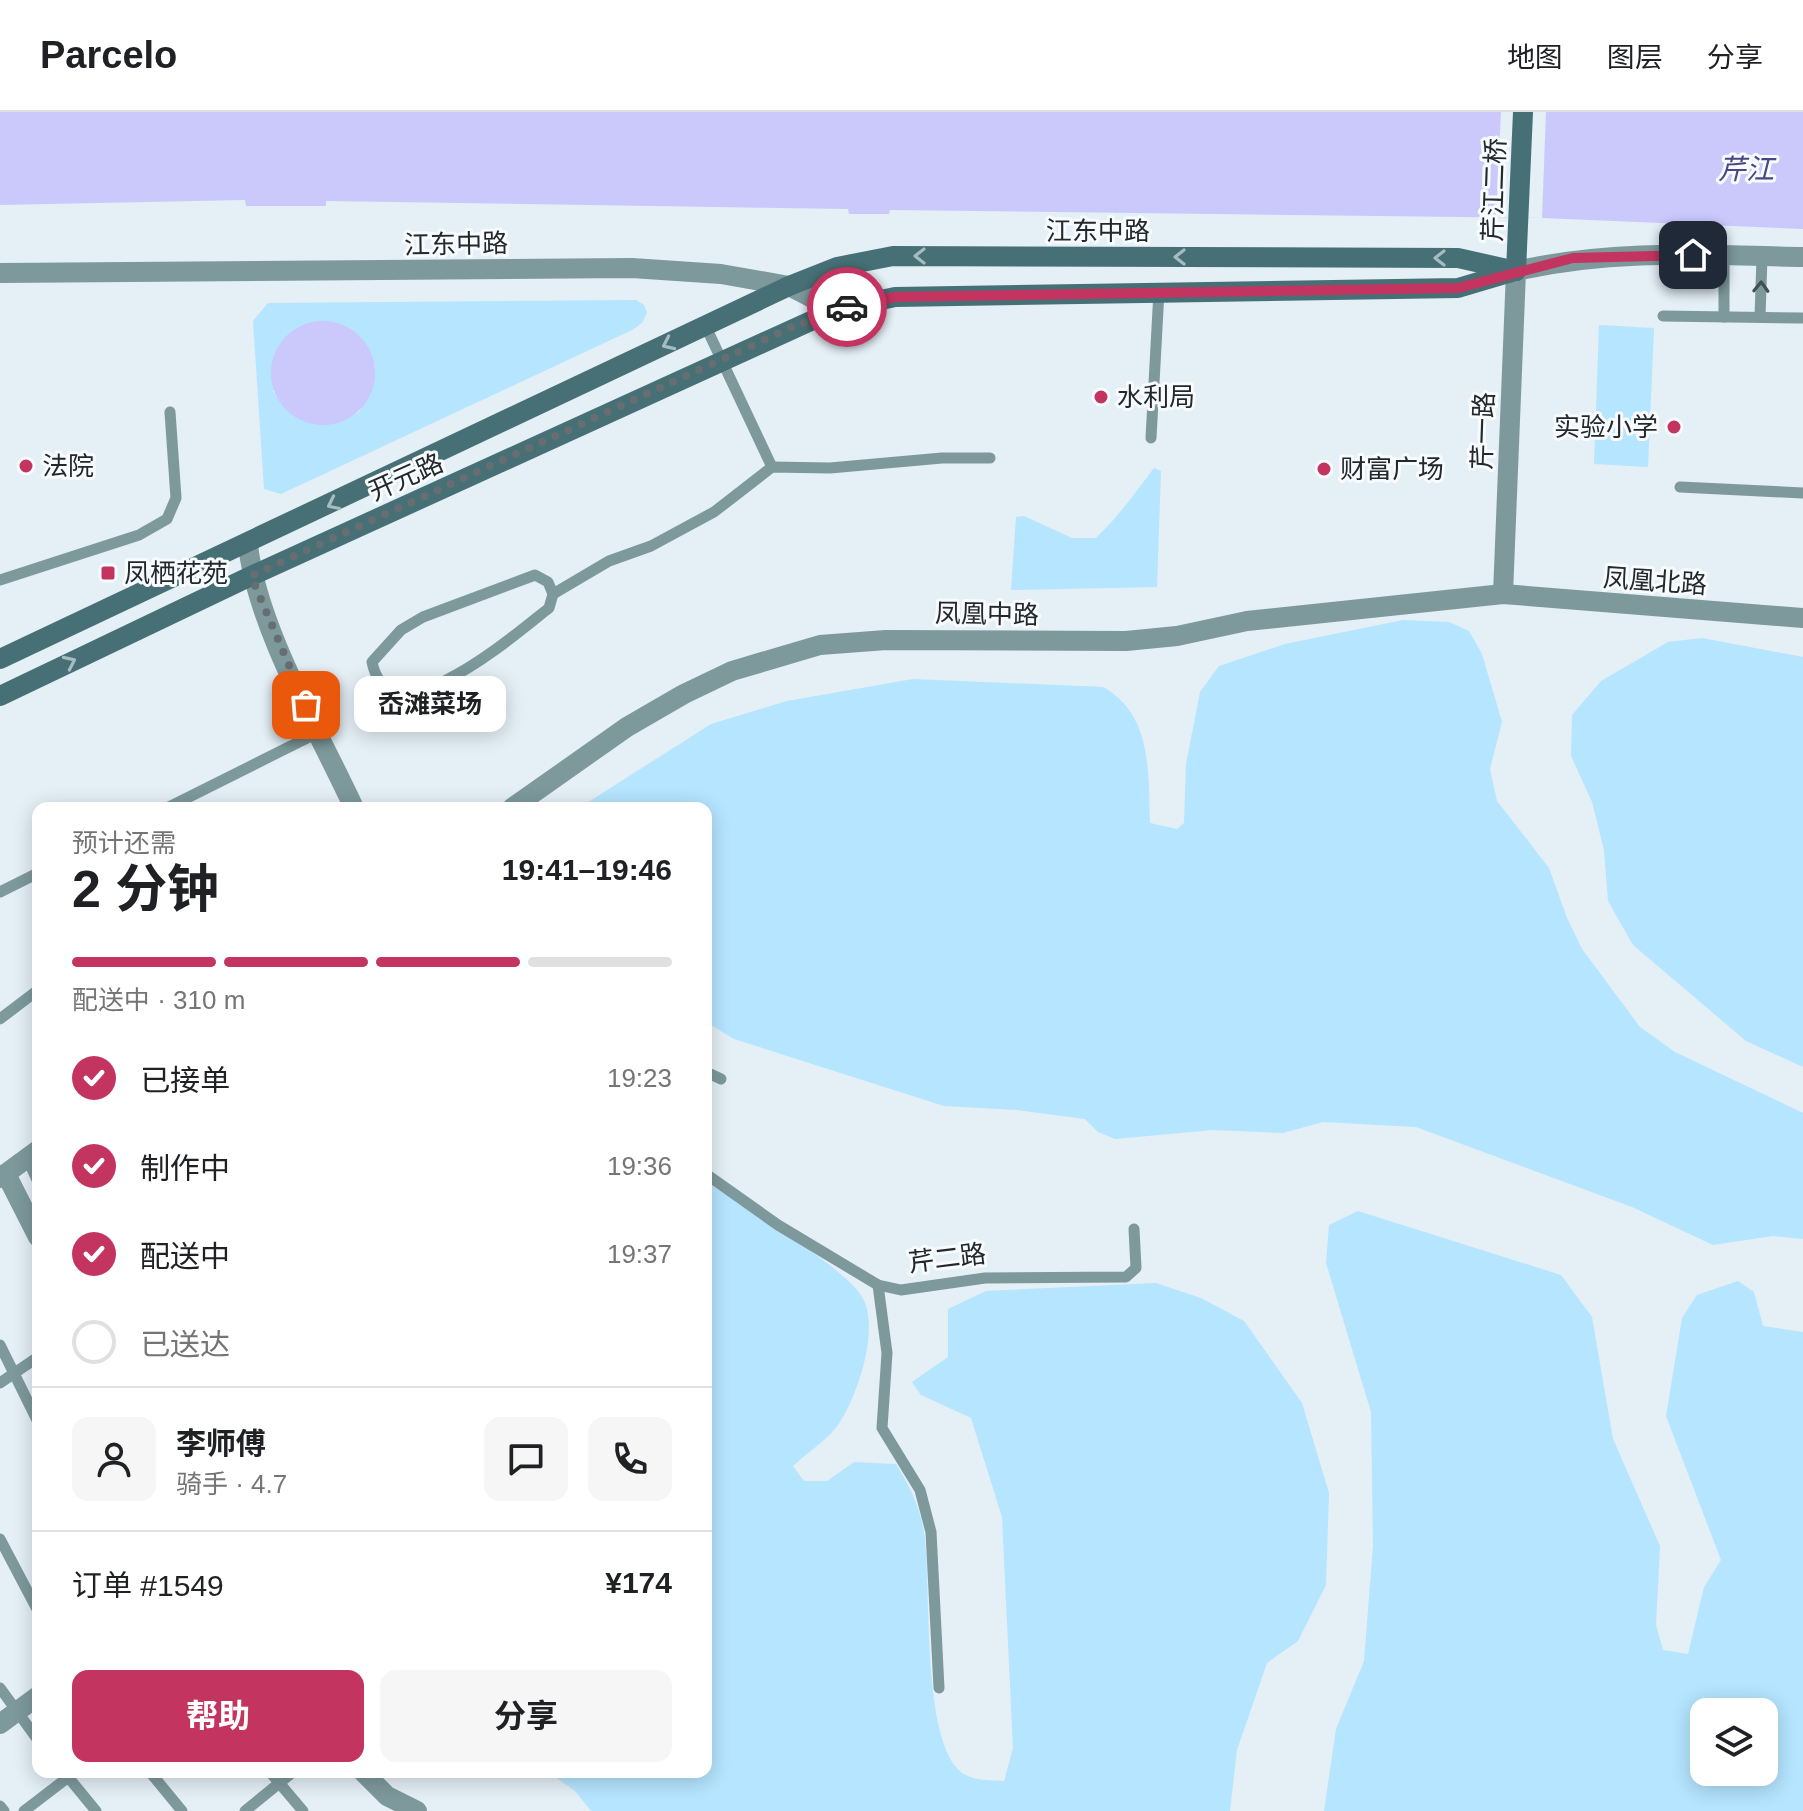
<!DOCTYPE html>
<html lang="zh">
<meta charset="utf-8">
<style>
body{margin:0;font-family:Arial,"Noto Sans SC",sans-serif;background:#f6f6f6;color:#202124;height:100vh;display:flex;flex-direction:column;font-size:30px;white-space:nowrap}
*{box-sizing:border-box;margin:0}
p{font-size:26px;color:#757577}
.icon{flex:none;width:44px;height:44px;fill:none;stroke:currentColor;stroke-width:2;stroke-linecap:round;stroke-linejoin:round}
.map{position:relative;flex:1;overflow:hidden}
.drawer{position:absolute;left:32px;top:690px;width:680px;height:976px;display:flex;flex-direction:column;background:#fff;border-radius:16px;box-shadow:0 4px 20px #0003}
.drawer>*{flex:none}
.buttons{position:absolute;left:1690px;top:1586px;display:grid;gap:16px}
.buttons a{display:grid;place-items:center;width:88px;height:88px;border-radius:16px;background:#fff;box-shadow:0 4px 20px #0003;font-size:40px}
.pin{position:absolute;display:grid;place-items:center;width:68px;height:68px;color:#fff;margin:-34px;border-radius:16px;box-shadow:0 4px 12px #0006}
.courier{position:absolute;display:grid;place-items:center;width:80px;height:80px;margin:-40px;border:6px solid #c33560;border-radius:50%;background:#fff;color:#222;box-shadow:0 2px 10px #0007}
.bubble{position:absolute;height:56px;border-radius:16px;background:#fff;box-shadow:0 4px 20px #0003;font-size:26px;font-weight:700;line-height:56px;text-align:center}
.head em{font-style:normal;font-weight:700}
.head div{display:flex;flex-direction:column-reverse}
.head{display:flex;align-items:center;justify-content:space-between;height:136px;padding:0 40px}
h1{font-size:52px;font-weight:700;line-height:60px}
.bar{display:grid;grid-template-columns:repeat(4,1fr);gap:12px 8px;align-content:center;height:96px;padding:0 40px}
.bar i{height:10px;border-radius:6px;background:#e0e0e0}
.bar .current{background:#c33560}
.bar p{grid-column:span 4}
.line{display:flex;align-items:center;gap:20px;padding:0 40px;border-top:2px solid #e0e0e0}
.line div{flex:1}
.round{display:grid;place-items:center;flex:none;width:84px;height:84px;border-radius:16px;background:#f6f6f6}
ol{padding:0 40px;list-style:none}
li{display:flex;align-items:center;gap:24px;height:88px}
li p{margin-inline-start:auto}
li .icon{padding:8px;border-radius:50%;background:#c33560;color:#fff;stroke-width:4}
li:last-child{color:#757577}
li i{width:44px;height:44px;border:4px solid #e0e0e0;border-radius:50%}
.button{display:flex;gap:16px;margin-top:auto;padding:16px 40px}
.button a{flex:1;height:92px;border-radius:16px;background:#c33560;color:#fff;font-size:32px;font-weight:700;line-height:92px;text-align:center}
.button a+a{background:#f6f6f6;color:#202124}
header{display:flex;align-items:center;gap:48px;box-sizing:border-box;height:112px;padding:0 40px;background:#fff;border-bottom:2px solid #e0e0e0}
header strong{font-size:38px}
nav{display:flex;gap:44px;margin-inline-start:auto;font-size:28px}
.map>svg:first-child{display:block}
.green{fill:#b5e5ff;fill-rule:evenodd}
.water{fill:#cbc9fc}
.pier{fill:#e4eff6}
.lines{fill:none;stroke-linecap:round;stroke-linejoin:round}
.service{stroke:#7d999c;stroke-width:11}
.minor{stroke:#7d999c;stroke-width:20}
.tertiary{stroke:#7d999c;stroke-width:20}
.secondary{stroke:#467075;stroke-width:20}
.oneway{stroke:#a7bcc0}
.oneway2{stroke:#435052}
.done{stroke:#676e71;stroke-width:8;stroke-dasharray:0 14.4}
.route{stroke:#c33560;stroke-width:10}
.poi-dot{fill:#c33560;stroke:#f7fbfe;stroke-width:3}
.labels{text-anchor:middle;stroke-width:6;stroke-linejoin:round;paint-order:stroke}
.street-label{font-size:26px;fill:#24282a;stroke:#f7fbfe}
.poi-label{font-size:26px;fill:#24282a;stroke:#f7fbfe;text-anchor:start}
.water-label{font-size:28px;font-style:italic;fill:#4c4583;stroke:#f7fbfe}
</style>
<header>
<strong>Parcelo</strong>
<nav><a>地图</a><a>图层</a><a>分享</a></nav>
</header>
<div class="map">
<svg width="1803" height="1699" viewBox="0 0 1803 1699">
<rect width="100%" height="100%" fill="#e4eff6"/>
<!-- green -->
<g class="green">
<path d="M636,188L644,193L647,201L642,211L632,218L281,382L264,377L253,209L268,191ZM360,225L375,254L360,299C328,321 292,313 273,279Z"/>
<path d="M1599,213L1654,216L1648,355L1594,352Z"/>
<path d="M1154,356L1161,359L1157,475L1011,478L1016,405L1024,404L1072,426H1096C1118,405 1136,380 1154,356Z"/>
<path d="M1403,508L1449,510L1469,519L1482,542L1502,610L1490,657L1497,689L1549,756L1567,806L1582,837L1640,915L1675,940L1803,1001V1127L1773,1124L1713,1133L1632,1095L1416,1015L1323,1010L1283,1021L1213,1018L1115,1027L1098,1020L1085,1007L1016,998L944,994L734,927L706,910V696H579L711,612L787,589L913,567L1103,575C1153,603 1148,661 1150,711L1177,717L1184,711L1186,652L1200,580L1219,554L1285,532Z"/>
<path d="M1702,526L1803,545V955L1746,929L1633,833L1608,789L1604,738L1592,690L1571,644L1572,603L1601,569L1668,530Z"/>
<path d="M706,1069C742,1096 842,1152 862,1185C881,1215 857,1286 838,1313C827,1328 807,1341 793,1354L804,1369H827L854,1350L896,1352C909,1373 920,1395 924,1420C932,1472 920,1628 962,1661C974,1669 990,1668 1004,1669L1013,1636L1002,1405L971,1306L921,1283L912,1270L948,1245V1197L986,1179L1156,1171L1201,1186L1244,1209L1302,1291L1329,1381L1326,1473L1298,1529L1267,1551L1237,1638L1230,1699H591L575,1679L548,1660H706Z"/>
<path d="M1358,1099L1561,1163L1592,1205L1613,1327L1660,1434L1656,1513L1663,1538L1688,1542L1704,1475L1721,1448L1666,1304L1682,1206L1697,1183L1738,1169L1754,1180L1763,1214L1803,1220V1699H1324L1336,1617L1364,1549L1373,1434L1371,1300L1326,1151L1329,1113ZM1704,1600H1764V1660H1704Z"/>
</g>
<!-- water -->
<g class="water">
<path d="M0,0H1803V117L1542,106L890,98L889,102H849L848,97L326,89V94H246L245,88L0,93Z"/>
<circle cx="323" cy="261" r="52"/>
</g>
<!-- pier -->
<path class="pier" d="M1501,0H1546L1542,106L1496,105Z"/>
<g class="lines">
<!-- service -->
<g class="service">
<path d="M1663,204L1803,206"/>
<path d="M1724,205V144"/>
<path d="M1760,205L1762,145"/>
<path d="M706,215L772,355"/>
<path d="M1151,326L1159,179"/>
<path d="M1680,375L1803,381"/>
<path d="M535,463L548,470L553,482L549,496C519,519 389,634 372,550L401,518L423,505Z"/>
<path d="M0,468L139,423L167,407L176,386L170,300"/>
<path d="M553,482L609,449L651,434L714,400L772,355L830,356L942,346H990"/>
<path d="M167,696L319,620"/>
<path d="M0,780L38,761"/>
<path d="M0,907L38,878"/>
<path d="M706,960L721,967"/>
<path d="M27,1046L38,1070"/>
<path d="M706,1062L778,1113L878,1173L901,1178L985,1166L1126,1165L1136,1156L1134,1117"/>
<path d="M878,1173L887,1241L882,1316L920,1378L931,1420L939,1576"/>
<path d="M0,1233L38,1310"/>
<path d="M0,1271L38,1245"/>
<path d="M0,1427L38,1499"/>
<path d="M0,1576L38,1628"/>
<path d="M64,1660L96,1699"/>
<path d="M150,1660L182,1699"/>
<path d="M270,1660L303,1699"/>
<path d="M0,1694L4,1699"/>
<path d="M24,1699L75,1660"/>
<path d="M245,1699L293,1660"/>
</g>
<!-- minor -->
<g class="minor">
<path d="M248,433C257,515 319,620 354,696"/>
<path d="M1503,482L1516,159C1613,137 1704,143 1803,145"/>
<path d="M6,1062L38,1125"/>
<path d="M0,1612L38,1584"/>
<path d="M363,1660L387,1684L417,1699"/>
</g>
<!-- tertiary -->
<g class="tertiary">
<path d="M0,161L632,156L721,162L789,174L835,198"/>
<path d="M512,696L627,615L684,582L732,559L820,533L886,528L1126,529L1177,524L1247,509L1503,482L1803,506"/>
<path d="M0,1066L38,1038"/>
</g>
<!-- secondary -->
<g class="secondary">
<path d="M1516,159L1523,0"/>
<path d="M0,547L789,174L837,155L893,144L1458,146L1516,159"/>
<path d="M0,584L251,464L835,198L895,185L1458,176L1512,160"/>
</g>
</g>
<!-- one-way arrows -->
<defs><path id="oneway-chevron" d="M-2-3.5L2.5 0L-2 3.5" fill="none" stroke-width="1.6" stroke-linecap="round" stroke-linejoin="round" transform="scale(2)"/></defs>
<g class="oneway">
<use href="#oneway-chevron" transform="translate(920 144) rotate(-180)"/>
<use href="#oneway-chevron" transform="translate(1180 145) rotate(-180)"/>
<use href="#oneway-chevron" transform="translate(1440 146) rotate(-180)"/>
<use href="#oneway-chevron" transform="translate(668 232) rotate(155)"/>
<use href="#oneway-chevron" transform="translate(333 392) rotate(154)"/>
<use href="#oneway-chevron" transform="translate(70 550) rotate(-25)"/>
</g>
<use class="oneway2" href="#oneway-chevron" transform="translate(1761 175) rotate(-88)"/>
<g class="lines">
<!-- done -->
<path class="done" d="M306,593L251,464L792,215L847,195"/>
<!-- route -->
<path class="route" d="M847,195L895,185L1458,176L1573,146L1693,143"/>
</g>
<!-- markers -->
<g class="poi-dot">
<circle cx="1101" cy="285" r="8"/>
<circle cx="1674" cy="315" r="8"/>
<circle cx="26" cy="354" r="8"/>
<circle cx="1324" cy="357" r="8"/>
<rect x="100" y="453" width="16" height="16" rx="4"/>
</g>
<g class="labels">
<!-- street labels -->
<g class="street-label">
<text transform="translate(1494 78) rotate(-88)" y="9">芹江二桥</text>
<text x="1098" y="128">江东中路</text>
<text transform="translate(456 132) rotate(-1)" y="9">江东中路</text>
<text transform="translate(1483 319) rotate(-88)" y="9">芹一路</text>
<text transform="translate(406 365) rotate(-24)" y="9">开元路</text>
<text transform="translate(1655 469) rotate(4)" y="9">凤凰北路</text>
<text transform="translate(987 502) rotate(1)" y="9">凤凰中路</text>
<text transform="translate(947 1146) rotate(-7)" y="9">芹二路</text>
</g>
<!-- poi labels -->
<g class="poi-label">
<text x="1117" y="294">水利局</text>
<text x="1658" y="324" text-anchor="end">实验小学</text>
<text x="42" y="363">法院</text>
<text x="1340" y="366">财富广场</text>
<text x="124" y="470">凤栖花苑</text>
</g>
<!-- water labels -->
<g class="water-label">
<text x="1746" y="67">芹江</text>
</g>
</g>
</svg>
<div class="buttons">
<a><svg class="icon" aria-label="layers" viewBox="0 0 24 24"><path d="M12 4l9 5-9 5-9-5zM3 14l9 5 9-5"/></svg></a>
</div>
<div class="pin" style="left:306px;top:593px;background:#ea580c"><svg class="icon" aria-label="bag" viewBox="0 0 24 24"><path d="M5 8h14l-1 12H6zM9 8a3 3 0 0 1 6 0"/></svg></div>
<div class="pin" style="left:1693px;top:143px;background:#1f2937"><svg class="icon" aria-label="home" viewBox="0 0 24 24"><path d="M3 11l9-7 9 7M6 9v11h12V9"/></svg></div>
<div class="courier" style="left:847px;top:195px"><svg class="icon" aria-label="car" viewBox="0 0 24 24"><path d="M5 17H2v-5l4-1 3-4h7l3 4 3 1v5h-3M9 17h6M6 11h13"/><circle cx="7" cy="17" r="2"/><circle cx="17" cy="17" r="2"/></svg></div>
<div class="bubble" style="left:354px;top:564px;width:152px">岙滩菜场</div>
<section class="drawer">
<div class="head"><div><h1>2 分钟</h1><p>预计还需</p></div><em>19:41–19:46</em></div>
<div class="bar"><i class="current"></i><i class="current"></i><i class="current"></i><i></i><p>配送中 · 310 m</p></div>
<ol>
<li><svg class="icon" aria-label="check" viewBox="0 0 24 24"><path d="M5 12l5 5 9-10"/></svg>已接单<p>19:23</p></li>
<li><svg class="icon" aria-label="check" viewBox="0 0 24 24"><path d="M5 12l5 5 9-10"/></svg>制作中<p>19:36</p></li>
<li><svg class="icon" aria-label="check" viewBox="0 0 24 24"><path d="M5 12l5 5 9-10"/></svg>配送中<p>19:37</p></li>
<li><i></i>已送达</li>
</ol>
<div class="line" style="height:144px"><a class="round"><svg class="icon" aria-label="person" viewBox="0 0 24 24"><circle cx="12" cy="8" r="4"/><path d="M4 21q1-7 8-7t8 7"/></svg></a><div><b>李师傅</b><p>骑手 · 4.7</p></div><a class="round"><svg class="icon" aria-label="chat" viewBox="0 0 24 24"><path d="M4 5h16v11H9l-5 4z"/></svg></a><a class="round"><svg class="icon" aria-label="phone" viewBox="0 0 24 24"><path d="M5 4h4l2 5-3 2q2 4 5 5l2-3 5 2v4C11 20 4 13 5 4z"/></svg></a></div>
<div class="line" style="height:104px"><div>订单 #1549</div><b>¥174</b></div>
<div class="button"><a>帮助</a><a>分享</a></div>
</section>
</div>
